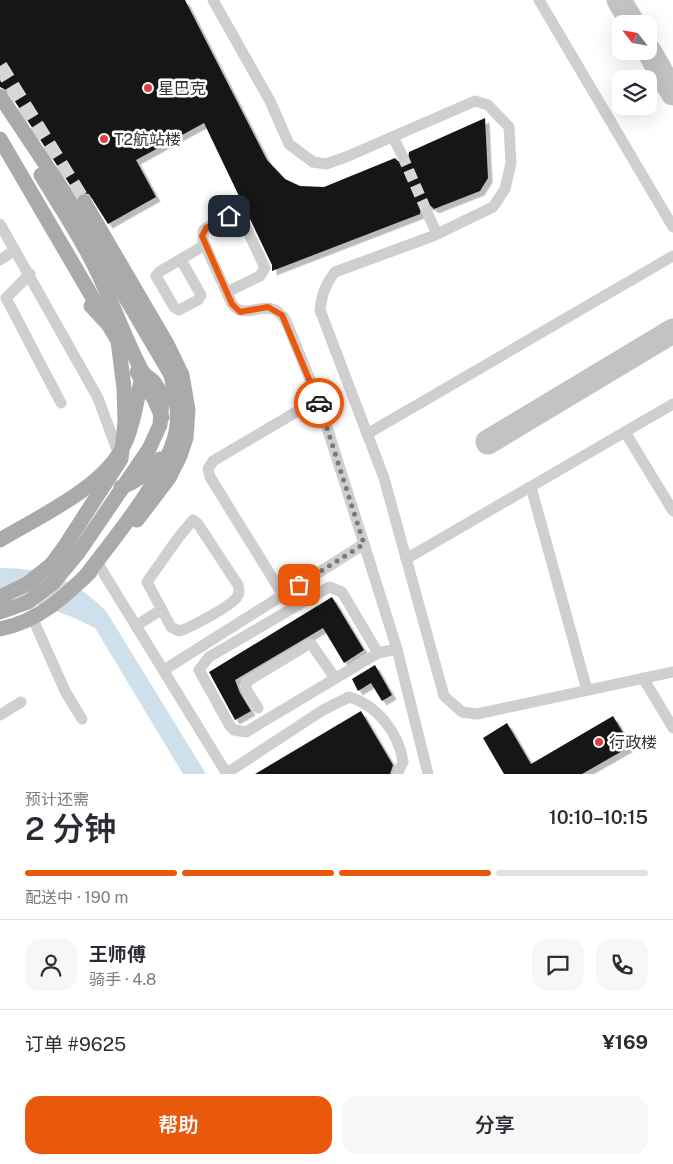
<!DOCTYPE html>
<html lang="zh">
<meta charset="utf-8">
<style>
body{margin:0;font-family:"Public Sans","Noto Sans SC",sans-serif;background:#f7f7f7;color:#2b2b33;height:100vh;display:flex;flex-direction:column;font-size:19px;white-space:nowrap}
*{box-sizing:border-box;margin:0}
p{font-size:16px;color:#7c7c81}
.icon{flex:none;width:28px;height:28px;fill:none;stroke:currentColor;stroke-width:2;stroke-linecap:round;stroke-linejoin:round}
.map{position:relative;height:774px;overflow:hidden}
.details{display:flex;flex-direction:column;background:#fff;flex:1}
.details>*{flex:none}
.needle{width:32px;rotate:301deg}
.fabs{position:absolute;left:612px;top:15px;display:grid;gap:10px}
.fabs a{display:grid;place-items:center;width:45px;height:45px;border-radius:10px;background:#fff;box-shadow:0 5px 20px #0002;font-size:25px}
.pin{position:absolute;display:grid;place-items:center;width:42px;height:42px;color:#fff;margin:-21px;border-radius:10px;box-shadow:0 2px 8px #0006}
.courier{position:absolute;display:grid;place-items:center;width:50px;height:50px;margin:-25px;border:4px solid #ea580c;border-radius:50%;background:#fff;color:#222;box-shadow:0 1px 6px #0007}
.headline em{font-style:normal;font-weight:600}
.headline div{display:flex;flex-direction:column-reverse}
.headline{display:flex;align-items:center;justify-content:space-between;height:85px;padding:0 25px}
h1{font-size:32px;font-weight:600;line-height:38px}
.bar{display:grid;grid-template-columns:repeat(4,1fr);gap:8px 5px;align-content:center;height:60px;padding:0 25px}
.bar i{height:6px;border-radius:4px;background:#e1e1e2}
.bar .selected{background:#ea580c}
.bar p{grid-column:span 4}
.line{display:flex;align-items:center;gap:12px;padding:0 25px;border-top:1px solid #e1e1e2}
.line div{flex:1}
.round{display:grid;place-items:center;flex:none;width:52px;height:52px;border-radius:15px;background:#f7f7f7}
.action{display:flex;gap:10px;margin-top:auto;padding:10px 25px}
.action a{flex:1;height:58px;border-radius:15px;background:#ea580c;color:#fff;font-size:20px;font-weight:600;line-height:58px;text-align:center}
.action a+a{background:#f7f7f7;color:#2b2b33}
.map>svg:first-child{display:block}
.water{fill:#cfe0ed}
.lines{fill:none;stroke-linecap:round;stroke-linejoin:round}
.taxiway{stroke:#c3c3c3;stroke-width:25}
.building{fill:#191919;filter:url(#shadow)}
.minor-tunnel{stroke:#d6d6d6;stroke-width:11;stroke-dasharray:11 5.5;stroke-linecap:butt}
.major-tunnel{stroke:#d6d6d6;stroke-width:15;stroke-dasharray:15 8;stroke-linecap:butt}
.minor{stroke:#cfcfcf;stroke-width:11}
.major{stroke:#aaa;stroke-width:15}
.major-bridge{stroke:#aaa;stroke-width:15}
.done{stroke:#7a7a7a;stroke-width:5;stroke-dasharray:0 9}
.route{stroke:#ea580c;stroke-width:6}
.poi-dot{fill:#e03e41;stroke:#fff;stroke-width:2}
.labels{text-anchor:middle;stroke-width:5;stroke-linejoin:round;paint-order:stroke}
.poi-label{font-size:16px;fill:#323232;stroke:#fff;text-anchor:start}
</style>
<div class="map">
<svg width="673" height="774" viewBox="0 0 673 774">
<defs>
<filter id="shadow"><feDropShadow dx="4.5" dy="4.5" stdDeviation="0" flood-color="#0004"/></filter>
</defs>
<rect width="100%" height="100%" fill="#fff"/>
<!-- water -->
<path class="water" d="M0,568C45,568 74,579 106,611L206,774H183L95,628L72,617L0,590Z"/>
<g class="lines">
<!-- taxiway -->
<g class="taxiway">
<path d="M619,0L633,24"/>
<path d="M649,51L673,93"/>
<path d="M488,442L673,331"/>
</g>
</g>
<!-- building -->
<g class="building">
<path d="M0,0H185L267,160L285,179L300,186L324,187L395,158L398,161L405,162L408,159L409,152L485,118L488,178L480,191L434,209L431,206L424,205L421,208L420,214L272,271V265L204,123L136,160L156,197L108,224L89,194L83,193L78,195L74,191L8,91L0,87Z"/>
<path d="M332,597L364,650L344,663L323,628L235,680L240,693L251,711L235,720L209,672Z"/>
<path d="M375,665L392,695L382,701L371,683L358,691L352,679Z"/>
<path d="M361,711L393,765L390,774H255Z"/>
<path d="M613,716L631,746L582,774H504L483,738L507,723L531,764Z"/>
</g>
<g class="lines">
<!-- minor-tunnel -->
<path class="minor-tunnel" d="M402,155L427,212"/>
<!-- major-tunnel -->
<path class="major-tunnel" d="M0,66L84,202"/>
<!-- minor -->
<g class="minor">
<path d="M213,0L270,101L289,144L313,162L326,164L346,157L475,101L488,105L509,127L511,163L505,189L493,207L433,236L335,272C325,285 322,294 320,310L384,478L444,696L462,712L477,714L673,672"/>
<path d="M539,0L673,227"/>
<path d="M393,137L402,155"/>
<path d="M427,212L437,234"/>
<path d="M0,224L98,398L120,458"/>
<path d="M0,260L15,250"/>
<path d="M181,260L201,295L198,300L179,310L174,307L156,276L159,272L205,245"/>
<path d="M30,274L6,298L61,403"/>
<path d="M227,292L260,276L265,268L243,221L238,217L229,216L206,228L203,231V241L232,304C247,324 268,292 286,321L318,399L364,544"/>
<path d="M625,432L673,511"/>
<path d="M367,434L673,256"/>
<path d="M531,487L587,690"/>
<path d="M193,520L198,524L238,585C239,589 240,593 237,597C231,606 190,628 179,631L171,627L147,582L178,538Z"/>
<path d="M406,559L673,404"/>
<path d="M98,564L227,774"/>
<path d="M283,595L210,477L208,469L213,461L318,399"/>
<path d="M33,619L65,691L82,719"/>
<path d="M137,625L161,610"/>
<path d="M378,653L246,732L234,730L230,726L199,670L209,657L329,587L342,592L378,653L397,649"/>
<path d="M164,670L364,544L397,649L428,774"/>
<path d="M643,678L673,728"/>
<path d="M258,708L246,689V682L309,644L312,645L335,678"/>
<path d="M0,715L21,702"/>
<path d="M227,773L323,710L349,697C377,705 399,733 403,762L397,774"/>
</g>
<!-- major -->
<g class="major">
<path d="M0,96L62,189L171,375C175,394 180,413 176,432C166,477 112,541 84,578"/>
<path d="M0,139L118,341L124,388L125,422L121,459L65,546L51,565L27,584L0,597"/>
<path d="M41,175C59,205 79,234 94,265C112,300 124,338 143,373"/>
<path d="M84,202L167,344L182,375L188,410L186,438L180,456L169,478L137,520"/>
<path d="M137,372L154,399L162,417"/>
<path d="M121,487C136,483 150,470 160,459"/>
<path d="M0,612L28,602L53,583"/>
<path d="M0,629C37,622 63,598 90,572"/>
</g>
<!-- major-bridge -->
<g class="major-bridge">
<path d="M91,306L129,347"/>
<path d="M0,540C40,516 105,487 125,443C135,421 137,396 143,373L153,381L160,391L162,399L160,425L149,449L78,553L53,583"/>
</g>
</g>
<g class="lines">
<!-- done -->
<path class="done" d="M299,585L364,544L319,403"/>
<!-- route -->
<path class="route" d="M229,216L206,228L202,236L232,304L240,312L268,307L282,315L319,403"/>
</g>
<!-- markers -->
<g class="poi-dot">
<circle cx="148" cy="88" r="5"/>
<circle cx="104" cy="139" r="5"/>
<circle cx="599" cy="742" r="5"/>
</g>
<g class="labels">
<!-- poi labels -->
<g class="poi-label">
<text x="158" y="94">星巴克</text>
<text x="114" y="145">T2航站楼</text>
<text x="609" y="748">行政楼</text>
</g>
</g>
</svg>
<div class="fabs">
<a><svg class="needle" viewBox="-14 -14 28 28"><path d="M0-13l5 13h-10z" fill="#e53935"/><path d="M0 13l5-13h-10z" fill="#7c7c81"/></svg></a>
<a><svg class="icon" aria-label="layers" viewBox="0 0 24 24"><path d="M12 4l9 5-9 5-9-5zM3 14l9 5 9-5"/></svg></a>
</div>
<div class="pin" style="left:299px;top:585px;background:#ea580c"><svg class="icon" aria-label="bag" viewBox="0 0 24 24"><path d="M5 8h14l-1 12H6zM9 8a3 3 0 0 1 6 0"/></svg></div>
<div class="pin" style="left:229px;top:216px;background:#1f2937"><svg class="icon" aria-label="home" viewBox="0 0 24 24"><path d="M3 11l9-7 9 7M6 9v11h12V9"/></svg></div>
<div class="courier" style="left:319px;top:403px"><svg class="icon" aria-label="car" viewBox="0 0 24 24"><path d="M5 17H2v-5l4-1 3-4h7l3 4 3 1v5h-3M9 17h6M6 11h13"/><circle cx="7" cy="17" r="2"/><circle cx="17" cy="17" r="2"/></svg></div>
</div>
<section class="details">
<div class="headline"><div><h1>2 分钟</h1><p>预计还需</p></div><em>10:10–10:15</em></div>
<div class="bar"><i class="selected"></i><i class="selected"></i><i class="selected"></i><i></i><p>配送中 · 190 m</p></div>
<div class="line" style="height:90px"><a class="round"><svg class="icon" aria-label="person" viewBox="0 0 24 24"><circle cx="12" cy="8" r="4"/><path d="M4 21q1-7 8-7t8 7"/></svg></a><div><b>王师傅</b><p>骑手 · 4.8</p></div><a class="round"><svg class="icon" aria-label="chat" viewBox="0 0 24 24"><path d="M4 5h16v11H9l-5 4z"/></svg></a><a class="round"><svg class="icon" aria-label="phone" viewBox="0 0 24 24"><path d="M5 4h4l2 5-3 2q2 4 5 5l2-3 5 2v4C11 20 4 13 5 4z"/></svg></a></div>
<div class="line" style="height:65px"><div>订单 #9625</div><b>¥169</b></div>
<div class="action"><a>帮助</a><a>分享</a></div>
</section>
